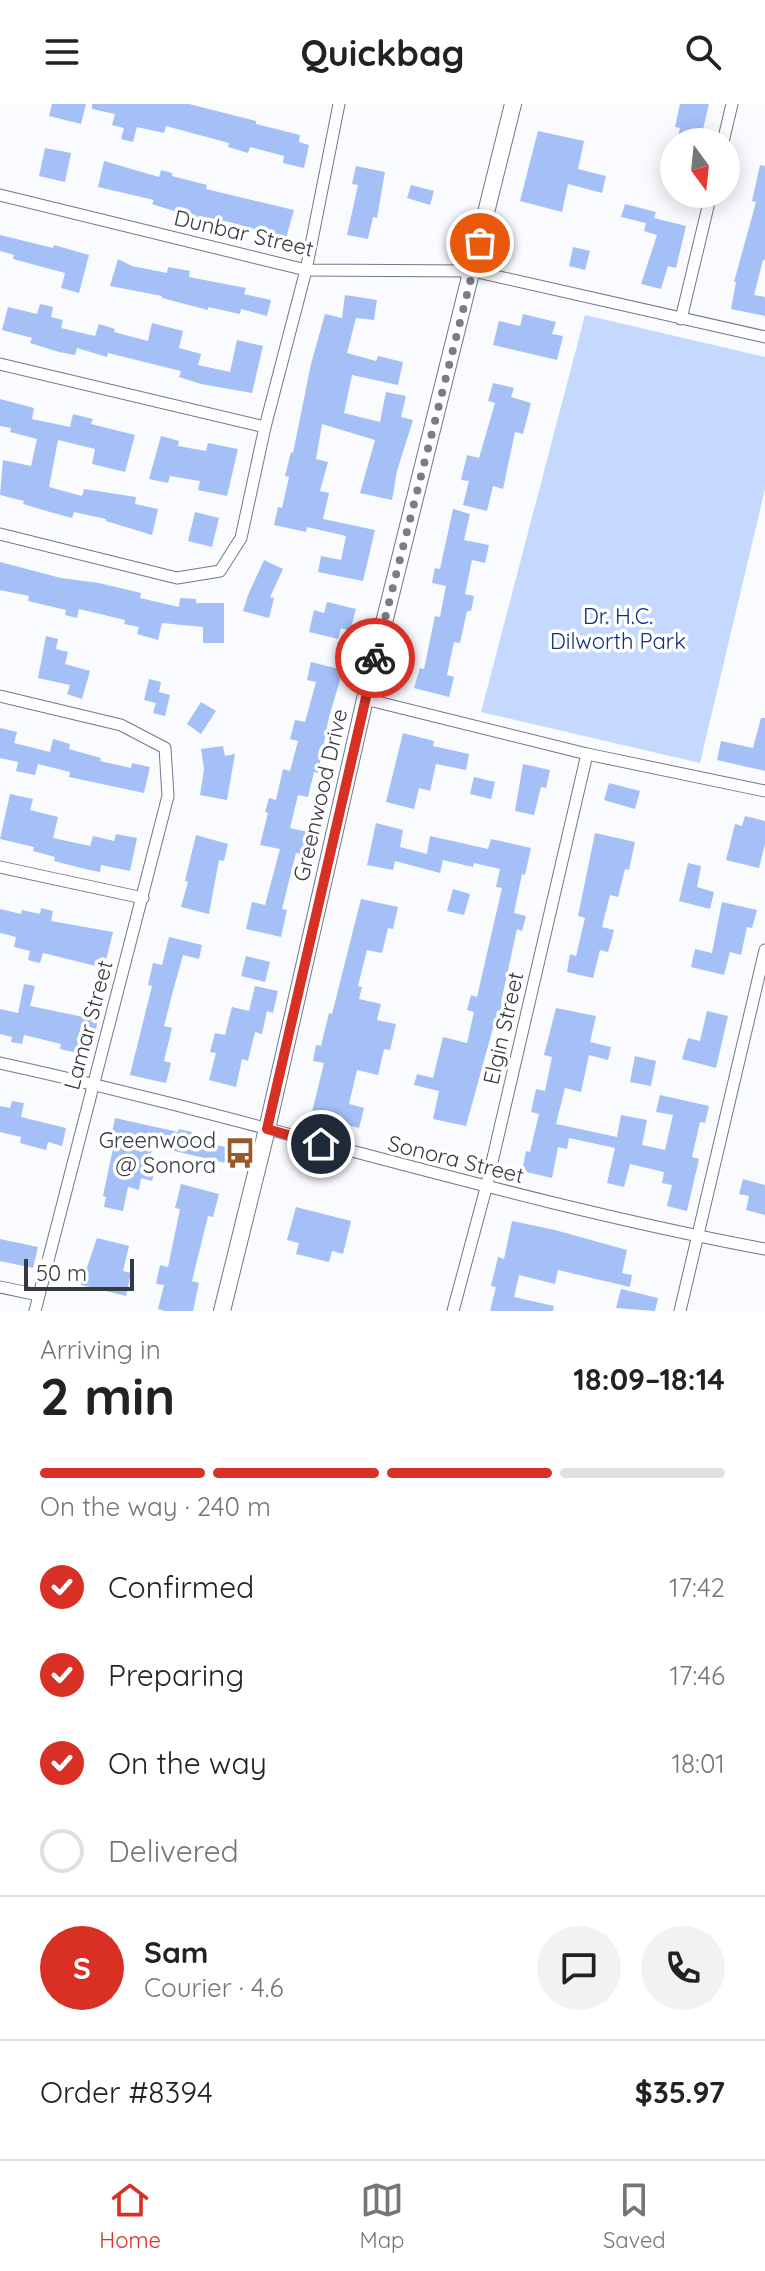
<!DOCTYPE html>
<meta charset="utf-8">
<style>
body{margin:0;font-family:Quicksand,sans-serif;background:#f2f2f2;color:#222;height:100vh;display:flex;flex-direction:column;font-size:30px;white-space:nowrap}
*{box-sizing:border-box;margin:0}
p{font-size:26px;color:#767676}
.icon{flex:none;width:44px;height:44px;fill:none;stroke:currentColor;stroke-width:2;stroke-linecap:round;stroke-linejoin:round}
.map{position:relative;height:1207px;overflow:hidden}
.panel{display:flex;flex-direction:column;background:#fff;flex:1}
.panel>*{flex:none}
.needle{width:52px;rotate:165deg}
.buttons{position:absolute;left:660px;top:24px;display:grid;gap:16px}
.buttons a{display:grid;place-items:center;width:80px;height:80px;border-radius:50%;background:#fff;box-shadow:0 4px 20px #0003;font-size:40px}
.scale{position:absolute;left:24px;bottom:20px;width:110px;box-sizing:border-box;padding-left:8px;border:4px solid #353940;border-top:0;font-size:22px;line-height:28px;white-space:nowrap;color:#353940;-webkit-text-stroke:6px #fff;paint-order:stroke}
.pin{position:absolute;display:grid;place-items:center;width:68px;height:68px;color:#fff;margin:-34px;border:4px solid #fff;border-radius:50%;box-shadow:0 2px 8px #0007}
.courier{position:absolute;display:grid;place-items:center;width:80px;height:80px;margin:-40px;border:6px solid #d93025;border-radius:50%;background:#fff;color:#222;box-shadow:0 2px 10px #0007}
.overview em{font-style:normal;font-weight:700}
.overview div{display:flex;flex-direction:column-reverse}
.overview{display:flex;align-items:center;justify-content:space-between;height:136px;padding:0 40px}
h1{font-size:52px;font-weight:700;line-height:60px}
.bar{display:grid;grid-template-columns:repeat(4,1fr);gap:12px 8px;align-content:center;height:96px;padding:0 40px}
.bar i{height:10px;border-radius:6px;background:#e0e0e0}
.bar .active{background:#d93025}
.bar p{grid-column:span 4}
.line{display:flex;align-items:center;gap:20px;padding:0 40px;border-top:2px solid #e0e0e0}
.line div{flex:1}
.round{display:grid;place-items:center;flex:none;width:84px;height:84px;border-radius:42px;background:#f2f2f2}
ol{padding:0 40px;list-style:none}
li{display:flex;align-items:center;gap:24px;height:88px}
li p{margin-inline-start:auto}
li .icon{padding:8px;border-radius:50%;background:#d93025;color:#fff;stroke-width:4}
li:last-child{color:#767676}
li i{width:44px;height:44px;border:4px solid #e0e0e0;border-radius:50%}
header{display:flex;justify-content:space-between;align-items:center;height:104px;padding:0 40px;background:#fff;font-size:36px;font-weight:700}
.dock{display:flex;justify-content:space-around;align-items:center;height:112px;border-top:2px solid #e0e0e0;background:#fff;font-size:22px;color:#767676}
.dock a{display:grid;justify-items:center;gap:4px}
.dock .active{color:#d93025}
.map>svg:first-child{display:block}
.green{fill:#c5d9fe}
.building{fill:#a4c0f6}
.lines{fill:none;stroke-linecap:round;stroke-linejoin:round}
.street-casing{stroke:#6f7888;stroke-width:13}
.secondary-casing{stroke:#6f7888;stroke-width:18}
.street{stroke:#fff;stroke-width:11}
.secondary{stroke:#fff;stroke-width:16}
.done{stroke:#7a7d83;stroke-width:8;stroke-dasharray:0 14.4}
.route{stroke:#d93025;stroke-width:10}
.labels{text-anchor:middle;stroke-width:7;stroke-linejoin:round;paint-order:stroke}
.street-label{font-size:22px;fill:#353940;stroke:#fff}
.park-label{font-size:22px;fill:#10307b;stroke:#fff}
.poi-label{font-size:22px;fill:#353940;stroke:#fff;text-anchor:end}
</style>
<header><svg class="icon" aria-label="menu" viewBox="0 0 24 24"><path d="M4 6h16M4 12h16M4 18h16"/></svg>Quickbag<svg class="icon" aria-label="search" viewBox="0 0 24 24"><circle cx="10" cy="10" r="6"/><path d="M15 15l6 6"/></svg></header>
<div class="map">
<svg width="765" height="1207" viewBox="0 0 765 1207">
<rect width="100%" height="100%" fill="#f9fbff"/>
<!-- green -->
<path class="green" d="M585,211L765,253V385L700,659L481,608Z"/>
<!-- building -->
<g class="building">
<path d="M52,0H86L81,20L49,12Z"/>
<path d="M92,0H189L256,17V20L300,31L299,38L309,41L304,64L283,59L284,52L250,43L248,49L228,43L229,39L166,22L164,29L137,23L133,38L121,35L124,24L112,21L115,10L92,5Z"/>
<path d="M680,0H709L700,38H677L680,24L675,23Z"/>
<path d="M538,27L584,37L578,65L606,72L602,89L568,80L562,108L520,97Z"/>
<path d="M45,44L71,49L65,78L39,72Z"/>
<path d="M104,57L159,73L161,66L172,69V72L207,81L206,85L294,106L286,134L229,118L199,112V115L152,100L154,96L98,83Z"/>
<path d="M760,61L765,62V156H763L754,191L765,193V212L731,205L736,178H734L756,98L752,97Z"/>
<path d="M356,62L385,68L377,114L373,113L368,135L347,131L358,81L352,80Z"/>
<path d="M411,81L434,87L430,101L407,94Z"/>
<path d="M625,100L656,108L654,114L686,122L676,164L668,162L661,185L641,180L657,131L644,127L646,119L621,113Z"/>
<path d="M0,131L53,144L54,141L89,151L79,189L61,184L65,169L13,155L14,151L0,147Z"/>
<path d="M573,143L590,147L585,166L569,162Z"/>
<path d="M118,155L132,162L167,169L168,163L190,167L189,173L246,184L244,190L271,196L267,212L241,205L240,210L208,203V206L162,194V192L110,182Z"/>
<path d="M345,191L377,196L374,216L356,214L347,249L376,257L378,252L403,258L398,281L352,271L344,309L380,318L386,288L406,292L401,313L413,316L397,367L392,396L360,389L375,336L322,320L316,355L328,358L320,387L329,389L323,415L375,426L363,477L318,468L321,452L341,456L346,432L307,423L306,428L274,421L278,403L282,404L289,373L285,372L291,348L293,349L311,260L325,210L342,214Z"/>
<path d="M40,200L53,203L51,213L63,216L61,224L95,232L99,220L115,225L114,228L148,237L152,219L183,227L179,244L201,250L198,261L230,268L237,236L263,242L252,289L201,280L179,273L181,267L108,249L107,253L77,244L75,251L59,248L30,239L32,234L2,226L8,203L37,210Z"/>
<path d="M523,210L556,218L552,230L563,232L557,256L493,241L499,217L520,222Z"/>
<path d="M493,279L514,284L511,293L531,299L523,330L515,328L503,385L493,382L487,407L463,401L469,377L461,376L467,351L479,354L495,299L488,297Z"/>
<path d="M0,295L34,304L32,315L70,323L73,310L93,315L91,320L135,331L125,368L92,360L95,345L58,336L49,383L82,392L84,385L136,393L135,400L158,405L152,431L106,417V415L74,408L72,414L50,408L23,400L24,397L0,391L3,356L31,362L37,335L10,328L11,324L0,322Z"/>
<path d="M161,332L179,337L178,342L206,347L208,339L238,345L227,392L198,386L200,377L170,372L168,379L149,375Z"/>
<path d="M453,405L470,410L464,436L489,441L485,459L472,456L465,490L474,492L471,507H467L460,539L454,538L447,571L454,573L449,593L414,584L420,564L424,565L435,512L440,513L446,482L432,479L435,464L440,465Z"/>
<path d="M195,408L219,414L212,443L188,437Z"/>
<path d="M264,456L283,465L270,493L274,494L269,514L243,507L248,491Z"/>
<path d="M0,458L61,474L99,479L141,489L140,494L179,503L180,494L196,495V499H224V539H203V523L162,519L158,536L137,530L139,523L124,520L125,516L79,505L77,514L65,511L66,506L28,497L29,492L0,486Z"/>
<path d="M327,498L356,505L350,527L341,524L338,535L309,528L314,506L324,509Z"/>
<path d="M46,532L58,535L56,545L68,548L65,560L90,567L82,595L67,590L70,581L38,574Z"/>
<path d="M311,558L343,566L329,613L318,669L314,668L308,693L298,691L290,724L313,729L307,752L296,749L282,805L287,806L281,833L246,825L252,798L265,801L280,745L260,741L268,709L265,708L269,694L276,696L283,665L290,667L298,637L290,635L295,616L305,618L316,578L307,576Z"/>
<path d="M149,575L161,578L159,588L170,591L165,612L153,609L156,599L144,596Z"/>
<path d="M201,598L216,607L201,630L187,620Z"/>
<path d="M761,614H765V667L717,656L721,637L753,644Z"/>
<path d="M0,624L17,628L14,639L50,648L53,635L70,640L69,645L101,654L100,657L131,664L132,659L150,663L144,689L69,673L70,668L38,660L35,671L16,667L18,658L0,654Z"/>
<path d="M403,629L434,637L433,642L469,650L466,666L436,660L430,687L419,684L414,705L386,698Z"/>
<path d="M223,642L225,652L235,650L227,696L200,691L204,665L201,645Z"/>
<path d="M523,660L550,666L546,684L541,683L534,711L515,707Z"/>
<path d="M474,673L495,678L491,695L470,690Z"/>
<path d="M609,679L640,687L635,705L604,696Z"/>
<path d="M10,690L33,695L30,706L58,713L53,734L90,742L93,732L114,737L116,730L137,734L130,767L101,761L100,768L85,765L54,757L55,753L33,747L34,743L0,735Z"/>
<path d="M745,712L765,717V740L759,764L726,756L735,720L742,722Z"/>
<path d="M376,719L403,726L400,743L427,750L430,732L488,745L491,735L531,744L525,771L522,770L514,809L526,812L522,827L517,825L501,898L509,900L506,915L496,913L466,1022L433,1015L439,987L414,981L417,970L433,974L443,933L467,939L474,908L467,906L471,891L477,893L502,784L496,783L500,765L474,759L473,763L443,756L440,769L395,757L393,766L367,761Z"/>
<path d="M595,729L635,738L629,766L625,765L618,793L610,791L602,823L614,826L608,848L600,846L593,874L567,868L570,850L576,852L585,814L578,812Z"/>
<path d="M196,731L228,740L224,757L219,756L209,810L181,803L188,778L185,777Z"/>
<path d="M688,759L701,762L697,783L714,788L710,805L679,797Z"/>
<path d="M453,785L470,790L464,811L447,807Z"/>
<path d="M361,795L398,803L393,825L388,824L382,849L367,846L358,882L362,883L359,895L381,900L377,916L396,920L390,946L384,945L378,971L357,966L349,1000L364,1004L359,1024L311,1012L324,959L313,957L316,941L321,942L329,909L332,910Z"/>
<path d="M722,798L757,806L752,824L747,823L741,851L730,848L724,871L691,863L695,845L712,849Z"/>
<path d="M41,804L53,807L51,817L113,828L104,864L43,849L40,859L28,856L30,847L14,843L16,833L0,829V805L21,810L22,806L40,810Z"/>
<path d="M169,833L202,841L199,855L183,851L173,887L164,922L172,924L164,957L171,959L166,979L130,971L152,882L148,881L153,859L162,861Z"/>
<path d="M246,852L270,858L265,878L241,872Z"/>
<path d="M24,880L35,882L30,902L98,916L90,952L60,945L61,940L24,931L22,940L11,938L12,933L0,930V905L18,909Z"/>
<path d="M255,882L278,887L273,909L267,907L262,930L255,928L248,957L242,955L236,983L209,976L216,949L210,948L215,929L225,931L232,903L249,907Z"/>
<path d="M556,904L596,912L590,938L611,943L608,956L589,951L581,988L565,984L556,1020L617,1033L621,1011L647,1016L642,1041L665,1046L673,1011L656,1008L660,991L709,1002L705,1019L700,1018L692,1053L699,1055L687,1107L667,1102L672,1081L662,1079L664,1068L630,1060L624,1083L607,1079L615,1044L569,1034L567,1045L558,1043L552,1074L522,1067L526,1047L530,1048L539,1010L531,1008L536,985L545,987L552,953L544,951Z"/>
<path d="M707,907L728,912L716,964L682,955L688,934L700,937Z"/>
<path d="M635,952L656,957L651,982L630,978Z"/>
<path d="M12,997L24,999L21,1013L66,1024L62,1042L48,1038L46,1046L20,1039L21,1033L0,1028V1002L10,1004Z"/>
<path d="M115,1014L178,1028L179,1025L192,1028L191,1035L234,1045L230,1060L153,1042L147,1064L155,1066L152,1077L141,1074L139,1086L128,1083L123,1107L104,1103L106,1093L103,1092L116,1030L112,1029Z"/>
<path d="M743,1075L765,1081V1111L746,1106L749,1092L739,1090Z"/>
<path d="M181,1080L219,1090L213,1113L208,1112L192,1177L199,1179L193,1207H165L158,1205L164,1181L156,1180L160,1161L168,1163L180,1105L175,1104Z"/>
<path d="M296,1103L351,1117L343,1150L332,1147L329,1158L296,1150L299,1139L287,1136Z"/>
<path d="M512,1117L555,1126L627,1146L622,1169L632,1171L630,1183L558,1166L555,1180L519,1171L514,1193L554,1202L553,1207H490L496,1183L491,1182L498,1153L504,1155Z"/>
<path d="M97,1134L129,1142L123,1167L131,1169L126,1192L81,1181Z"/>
<path d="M0,1135L38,1143L33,1164L0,1157Z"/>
<path d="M621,1185L658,1194L655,1207L616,1204Z"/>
</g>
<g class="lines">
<defs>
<g id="street">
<path d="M723,38L732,0"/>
<path d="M0,91L306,166L473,167L765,233"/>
<path d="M681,215L711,90"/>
<path d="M0,260L265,323"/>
<path d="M0,430L177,474L220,467L241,434L265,323L306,166L339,0"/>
<path d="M0,592L121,621L165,644L168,692L35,1207"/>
<path d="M365,595L587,650L765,687"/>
<path d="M0,763L143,794"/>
<path d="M0,959C257,1015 507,1097 765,1145"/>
<path d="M0,1183L38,1191"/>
<path d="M453,1207L486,1084L587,650"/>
<path d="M680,1207L765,846"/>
</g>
<path id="secondary" d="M222,1207L267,1025L365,595L513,0"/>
</defs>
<!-- street casing -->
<use href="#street" class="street-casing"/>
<!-- secondary casing -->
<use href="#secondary" class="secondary-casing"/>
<!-- street -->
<use href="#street" class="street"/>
<!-- secondary -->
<use href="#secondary" class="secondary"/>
</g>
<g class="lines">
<!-- done -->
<path class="done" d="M375,554L480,139"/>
<!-- route -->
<path class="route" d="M321,1040L267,1025L375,554"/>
</g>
<!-- icons -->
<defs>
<symbol id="bus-bare" viewBox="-9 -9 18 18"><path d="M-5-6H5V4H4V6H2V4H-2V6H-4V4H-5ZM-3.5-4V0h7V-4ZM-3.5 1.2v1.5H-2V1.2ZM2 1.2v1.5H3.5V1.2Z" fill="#9b5827" stroke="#fff" stroke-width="2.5" paint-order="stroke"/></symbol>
</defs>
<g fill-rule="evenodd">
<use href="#bus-bare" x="218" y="1027" width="44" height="44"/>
</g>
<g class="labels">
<!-- street labels -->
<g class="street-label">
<text transform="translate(244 129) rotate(13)" y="8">Dunbar Street</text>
<text transform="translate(320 691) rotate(-77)" y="8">Greenwood Drive</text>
<text transform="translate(88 921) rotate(-75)" y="8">Lamar Street</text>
<text transform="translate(503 924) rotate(-77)" y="8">Elgin Street</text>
<text transform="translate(456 1055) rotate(14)" y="8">Sonora Street</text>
</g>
<!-- park labels -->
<g class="park-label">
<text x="618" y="520">Dr. H.C.<tspan x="618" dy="25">Dilworth Park</tspan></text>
</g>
<!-- poi labels -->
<g class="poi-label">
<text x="216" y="1044">Greenwood<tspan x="216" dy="25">@ Sonora</tspan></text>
</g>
</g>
</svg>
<div class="buttons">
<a><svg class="needle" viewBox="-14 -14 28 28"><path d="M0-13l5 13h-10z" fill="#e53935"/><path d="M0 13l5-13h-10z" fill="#767676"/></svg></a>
</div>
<div class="scale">50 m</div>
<div class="pin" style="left:480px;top:139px;background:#ea580c"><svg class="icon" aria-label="bag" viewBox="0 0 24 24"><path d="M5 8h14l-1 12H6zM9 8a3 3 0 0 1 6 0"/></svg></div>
<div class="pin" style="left:321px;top:1040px;background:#1f2937"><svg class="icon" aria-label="home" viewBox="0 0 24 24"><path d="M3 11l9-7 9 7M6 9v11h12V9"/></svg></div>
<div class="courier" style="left:375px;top:554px"><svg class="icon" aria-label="bike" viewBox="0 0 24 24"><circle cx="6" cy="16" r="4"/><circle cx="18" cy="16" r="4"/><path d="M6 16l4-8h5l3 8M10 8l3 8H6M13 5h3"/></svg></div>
</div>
<section class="panel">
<div class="overview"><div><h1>2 min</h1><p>Arriving in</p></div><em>18:09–18:14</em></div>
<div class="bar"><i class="active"></i><i class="active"></i><i class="active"></i><i></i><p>On the way · 240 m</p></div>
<ol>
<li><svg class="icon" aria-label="check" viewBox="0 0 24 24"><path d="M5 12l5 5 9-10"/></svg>Confirmed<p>17:42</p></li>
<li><svg class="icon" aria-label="check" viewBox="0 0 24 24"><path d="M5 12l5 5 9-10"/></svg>Preparing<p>17:46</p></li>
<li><svg class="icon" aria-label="check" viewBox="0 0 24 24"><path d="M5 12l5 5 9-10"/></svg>On the way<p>18:01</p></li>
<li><i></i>Delivered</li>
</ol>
<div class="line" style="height:144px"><b class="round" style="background:#d93025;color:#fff">S</b><div><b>Sam</b><p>Courier · 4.6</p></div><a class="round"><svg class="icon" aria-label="chat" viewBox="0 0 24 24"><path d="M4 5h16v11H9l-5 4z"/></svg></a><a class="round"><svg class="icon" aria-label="phone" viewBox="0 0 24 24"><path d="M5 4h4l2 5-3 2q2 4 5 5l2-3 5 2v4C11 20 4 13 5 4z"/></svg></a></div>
<div class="line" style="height:104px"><div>Order #8394</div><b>$35.97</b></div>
</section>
<nav class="dock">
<a class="active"><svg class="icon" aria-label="home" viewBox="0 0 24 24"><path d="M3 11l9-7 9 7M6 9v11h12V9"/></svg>Home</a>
<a><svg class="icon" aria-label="map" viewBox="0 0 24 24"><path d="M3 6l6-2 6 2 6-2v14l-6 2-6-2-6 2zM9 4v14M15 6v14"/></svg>Map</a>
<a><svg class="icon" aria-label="saved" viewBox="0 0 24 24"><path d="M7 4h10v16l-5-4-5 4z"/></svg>Saved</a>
</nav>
